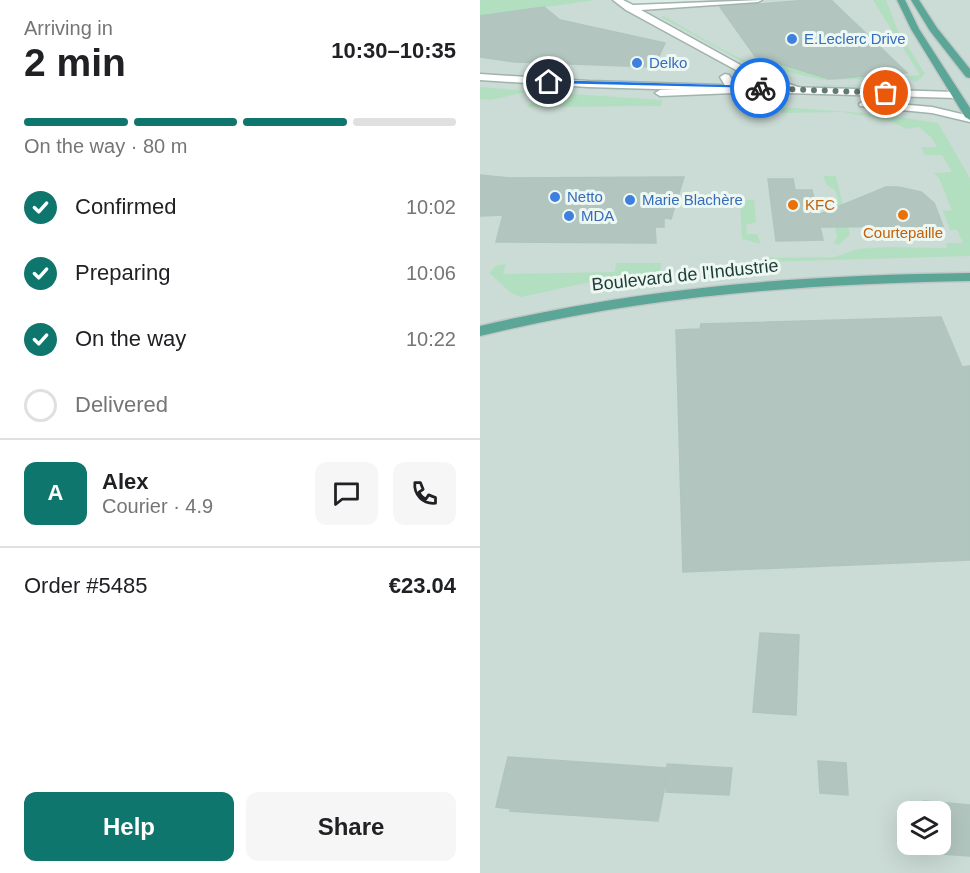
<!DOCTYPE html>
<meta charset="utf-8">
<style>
body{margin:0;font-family:Helvetica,sans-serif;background:#f6f6f6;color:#202124;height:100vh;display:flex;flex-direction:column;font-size:22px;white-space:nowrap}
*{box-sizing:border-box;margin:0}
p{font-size:20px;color:#757577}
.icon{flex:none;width:33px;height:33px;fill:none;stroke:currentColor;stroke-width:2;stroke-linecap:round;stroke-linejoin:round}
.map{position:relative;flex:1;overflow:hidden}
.panel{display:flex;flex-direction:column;background:#fff;width:480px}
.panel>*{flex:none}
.controls{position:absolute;left:417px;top:801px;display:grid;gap:12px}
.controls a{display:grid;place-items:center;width:54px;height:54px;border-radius:12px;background:#fff;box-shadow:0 6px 24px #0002;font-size:30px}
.pin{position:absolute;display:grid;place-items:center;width:51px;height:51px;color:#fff;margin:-26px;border:3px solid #fff;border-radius:50%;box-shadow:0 2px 6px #0007}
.courier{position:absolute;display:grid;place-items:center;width:60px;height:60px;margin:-30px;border:4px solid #1a73e8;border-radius:50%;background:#fff;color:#222;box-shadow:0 2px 8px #0007}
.summary em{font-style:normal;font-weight:600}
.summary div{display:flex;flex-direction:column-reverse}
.summary{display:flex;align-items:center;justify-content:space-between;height:102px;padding:0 24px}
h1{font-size:39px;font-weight:600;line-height:45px}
.bar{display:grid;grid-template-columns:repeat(4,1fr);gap:9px 6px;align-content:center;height:72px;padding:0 24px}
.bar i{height:8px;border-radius:4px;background:#e0e0e0}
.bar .active{background:#0f766e}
.bar p{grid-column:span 4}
.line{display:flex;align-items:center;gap:15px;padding:0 24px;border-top:2px solid #e0e0e0}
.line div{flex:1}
.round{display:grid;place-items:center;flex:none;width:63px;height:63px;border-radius:12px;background:#f6f6f6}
ol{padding:0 24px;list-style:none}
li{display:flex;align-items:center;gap:18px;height:66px}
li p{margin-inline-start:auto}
li .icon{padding:6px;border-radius:50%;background:#0f766e;color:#fff;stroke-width:4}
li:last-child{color:#757577}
li i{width:33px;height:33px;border:3px solid #e0e0e0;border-radius:50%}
.primary-button{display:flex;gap:12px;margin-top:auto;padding:12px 24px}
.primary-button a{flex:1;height:69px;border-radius:12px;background:#0f766e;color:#fff;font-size:24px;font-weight:600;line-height:69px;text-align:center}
.primary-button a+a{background:#f6f6f6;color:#202124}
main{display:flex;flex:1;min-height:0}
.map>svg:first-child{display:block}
.built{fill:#cbdbd5;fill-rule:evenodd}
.green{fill:#b3dfc1}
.building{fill:#b2c6bf;stroke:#afc5bd;stroke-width:1.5}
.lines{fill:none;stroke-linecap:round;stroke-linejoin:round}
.minor-casing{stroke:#a0b3ad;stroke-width:3}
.tertiary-casing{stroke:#a0b3ad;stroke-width:3}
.primary-casing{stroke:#c0c8c6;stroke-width:3}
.minor{fill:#fff;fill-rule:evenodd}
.tertiary{fill:#fff;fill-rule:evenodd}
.primary{fill:#5ca697;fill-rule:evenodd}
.route{fill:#1a73e8}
.done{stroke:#607973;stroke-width:6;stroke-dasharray:0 10.8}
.shop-dot{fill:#3f7fe0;stroke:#eef8f3;stroke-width:2}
.food-dot{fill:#e8710a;stroke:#eef8f3;stroke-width:2}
.labels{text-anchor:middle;stroke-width:6;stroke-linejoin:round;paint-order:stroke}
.far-shop-label{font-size:15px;fill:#366cbe;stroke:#eef8f3;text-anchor:start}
.far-food-label{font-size:15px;fill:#c56008;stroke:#eef8f3;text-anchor:start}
.street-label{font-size:18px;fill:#1d3c35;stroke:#eef8f3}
</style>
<main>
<section class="panel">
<div class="summary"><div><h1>2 min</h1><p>Arriving in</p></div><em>10:30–10:35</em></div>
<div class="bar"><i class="active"></i><i class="active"></i><i class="active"></i><i></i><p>On the way · 80 m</p></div>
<ol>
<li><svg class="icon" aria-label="check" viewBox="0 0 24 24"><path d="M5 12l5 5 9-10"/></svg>Confirmed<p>10:02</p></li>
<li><svg class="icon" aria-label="check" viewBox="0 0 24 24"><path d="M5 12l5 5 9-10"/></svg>Preparing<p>10:06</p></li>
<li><svg class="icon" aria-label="check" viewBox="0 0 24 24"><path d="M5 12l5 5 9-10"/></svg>On the way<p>10:22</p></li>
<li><i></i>Delivered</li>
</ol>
<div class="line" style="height:108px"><b class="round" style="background:#0f766e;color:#fff">A</b><div><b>Alex</b><p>Courier · 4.9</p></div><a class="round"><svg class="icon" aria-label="chat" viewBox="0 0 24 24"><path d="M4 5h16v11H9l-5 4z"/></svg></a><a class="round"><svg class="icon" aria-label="phone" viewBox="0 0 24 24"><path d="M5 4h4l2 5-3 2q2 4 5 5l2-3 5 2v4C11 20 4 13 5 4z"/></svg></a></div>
<div class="line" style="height:78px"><div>Order #5485</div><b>€23.04</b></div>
<div class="primary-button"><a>Help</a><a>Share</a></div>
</section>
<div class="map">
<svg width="490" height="873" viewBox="0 0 490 873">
<rect width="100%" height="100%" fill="#ddebe6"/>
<!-- built -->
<path class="built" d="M0,0H137L145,6L233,0H490V873H0ZM428,812H460V844H428Z"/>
<!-- green -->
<g class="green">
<path d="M0,0H116L0,16Z"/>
<path d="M393,0H406L417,29L445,74L436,82L424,76L440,75Z"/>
<path d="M184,16C231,43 278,73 332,83C352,87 376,85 397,84C411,83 419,77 432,84L409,87L345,86L295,75L261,61L181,17Z"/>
<path d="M275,56L349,79L396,77L391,79L343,80L312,73L275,59Z"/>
<path d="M0,87L64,92L41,93L10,100L0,99Z"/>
<path d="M91,94L182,100L181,106L48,107L49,104Z"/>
<path d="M301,107L399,114L458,123L490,178V256L278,262L284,258L354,257L378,249L406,247L467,248L466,243H483L477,230H470L463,211L472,210L459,178L454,173L472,172L462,155H445L441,147H457L451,137L439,127L426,129L410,121L363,112L301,113Z"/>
<path d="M343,176H356L370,235L358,245L354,243L357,237L350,205L358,199L355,190L347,185Z"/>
<path d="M260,200H274L276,223L266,224L267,234H277L281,244L262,239Z"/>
<path d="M136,263H182L180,271L125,279L41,297L31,293L9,273L17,265L26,264L23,274L135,272Z"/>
</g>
<!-- building -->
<g class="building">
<path d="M329,0H351L427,73L349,79L275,56L240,7Z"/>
<path d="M64,7L80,20L185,43L174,67L35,62L0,57V16Z"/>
<path d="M0,175L29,178L204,177L191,219L184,218V227H175L176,243L16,242L23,215L0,216Z"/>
<path d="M288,179H313L315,190H332L338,215L406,187H418L441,192L454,203L463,226L340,227L343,240L296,241Z"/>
<path d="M461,317L482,367L490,366V560L203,572L196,330L220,329L221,324Z"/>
<path d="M280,633L319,635L316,715L273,712Z"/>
<path d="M28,757L187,768V764L252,768L249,795L186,792L187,775L178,821L30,811L31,809L16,807Z"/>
<path d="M338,761L366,763L368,795L340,793Z"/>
<path d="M444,801L490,805V856L448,853L447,844H460V812H445Z"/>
</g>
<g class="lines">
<defs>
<g id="minor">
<path d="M133,0H143L153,5L282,0L278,2L161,10L273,72L327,90L322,93L267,76L146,10Z"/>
<path d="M245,74L249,75L255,85L273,95V99H265L254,93L180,96L175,93L180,90L246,87L240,77Z"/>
</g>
<g id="tertiary">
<path d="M0,74L108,81L476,92L481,95L476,98L108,87L0,80Z"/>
<path d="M384,101L452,107L490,116V122L452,113L380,106L379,104Z"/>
</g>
<g id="primary">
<path d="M417,0H425L439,29L490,108V120L485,117L431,29Z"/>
<path d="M431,0H439L457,28L490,69V78L486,77L450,31Z"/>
<path d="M490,273V281C321,284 165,296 0,336V326C164,287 321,275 490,273Z"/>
</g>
</defs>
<!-- minor casing -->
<use href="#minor" class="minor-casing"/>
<!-- tertiary casing -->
<use href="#tertiary" class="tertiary-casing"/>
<!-- primary casing -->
<use href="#primary" class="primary-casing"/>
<!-- minor -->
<use href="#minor" class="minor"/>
<!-- tertiary -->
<use href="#tertiary" class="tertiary"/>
<!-- primary -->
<use href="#primary" class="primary"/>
</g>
<!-- route -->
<path class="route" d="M69,80L280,86L282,88L67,83Z"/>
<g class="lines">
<!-- done -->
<path class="done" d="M280,88L406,93"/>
</g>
<!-- markers -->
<g class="shop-dot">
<circle cx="312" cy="39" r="6"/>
<circle cx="157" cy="63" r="6"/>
<circle cx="75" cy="197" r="6"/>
<circle cx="150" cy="200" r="6"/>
<circle cx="89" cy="216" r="6"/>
</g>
<g class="food-dot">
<circle cx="313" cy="205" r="6"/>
<circle cx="423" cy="215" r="6"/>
</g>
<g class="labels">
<!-- far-shop labels -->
<g class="far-shop-label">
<text x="324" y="44">E.Leclerc Drive</text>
<text x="169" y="68">Delko</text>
<text x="87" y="202">Netto</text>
<text x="162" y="205">Marie Blachère</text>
<text x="101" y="221">MDA</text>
</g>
<!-- far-food labels -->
<g class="far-food-label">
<text x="325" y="210">KFC</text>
<text x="423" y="238" text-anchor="middle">Courtepaille</text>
</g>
<!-- street labels -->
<g class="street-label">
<text transform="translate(205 275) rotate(-6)" y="6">Boulevard de l'Industrie</text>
</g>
</g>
</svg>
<div class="controls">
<a><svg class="icon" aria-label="layers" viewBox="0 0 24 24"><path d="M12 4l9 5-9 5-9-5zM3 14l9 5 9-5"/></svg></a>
</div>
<div class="pin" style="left:406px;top:93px;background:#ea580c"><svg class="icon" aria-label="bag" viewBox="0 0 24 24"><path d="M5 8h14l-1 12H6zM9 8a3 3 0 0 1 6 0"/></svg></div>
<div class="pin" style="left:69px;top:82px;background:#1f2937"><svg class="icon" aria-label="home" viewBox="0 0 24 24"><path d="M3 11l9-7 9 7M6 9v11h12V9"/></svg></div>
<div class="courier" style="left:280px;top:88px"><svg class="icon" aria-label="bike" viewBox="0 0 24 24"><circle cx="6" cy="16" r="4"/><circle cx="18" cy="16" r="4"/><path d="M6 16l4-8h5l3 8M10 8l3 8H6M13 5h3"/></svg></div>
</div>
</main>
